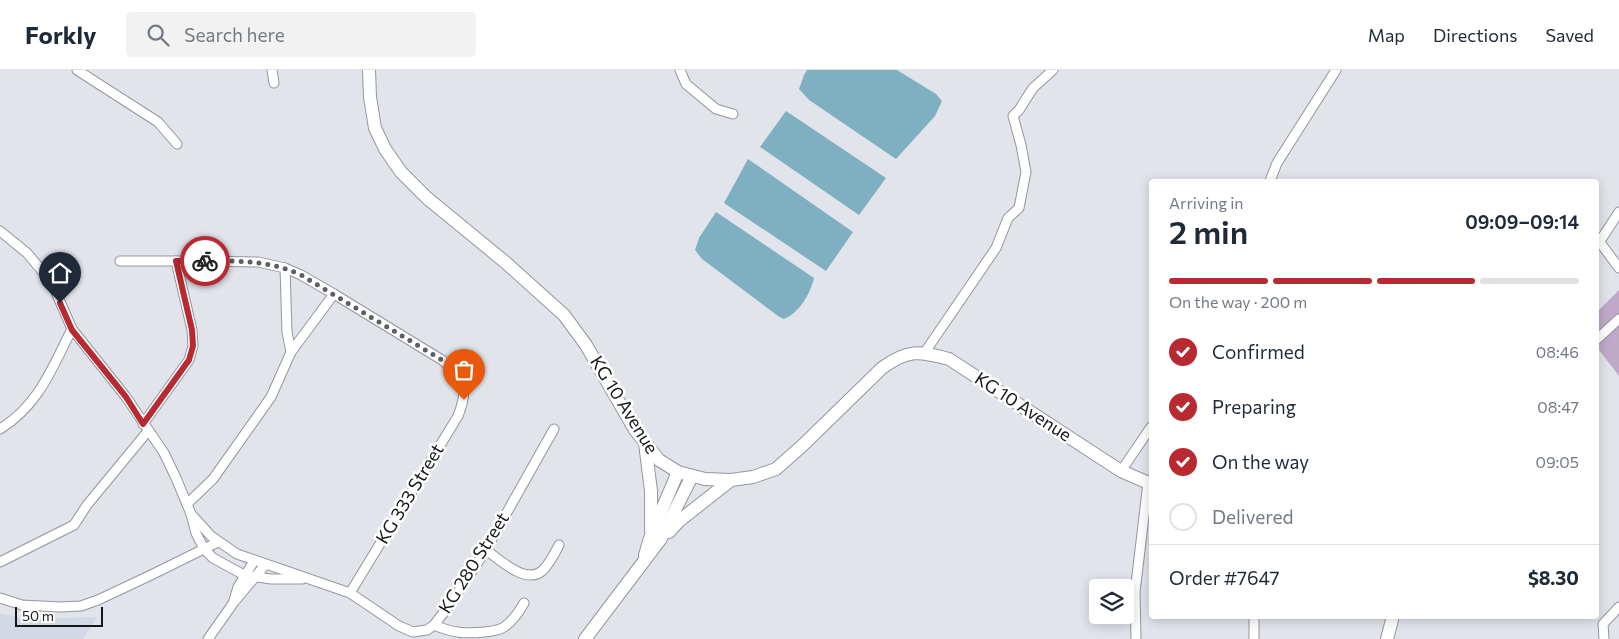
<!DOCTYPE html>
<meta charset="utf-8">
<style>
body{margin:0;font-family:Commissioner,sans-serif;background:#f2f2f3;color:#1f2937;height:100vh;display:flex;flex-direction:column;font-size:19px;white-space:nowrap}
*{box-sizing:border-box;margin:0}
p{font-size:16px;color:#747a83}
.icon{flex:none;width:28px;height:28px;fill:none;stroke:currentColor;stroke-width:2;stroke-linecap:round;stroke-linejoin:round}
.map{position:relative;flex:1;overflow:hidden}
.panel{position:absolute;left:1149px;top:109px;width:450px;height:440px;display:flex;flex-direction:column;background:#fff;border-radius:5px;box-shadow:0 2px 12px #0003}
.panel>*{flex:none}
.controls{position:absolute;left:1089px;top:509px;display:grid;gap:10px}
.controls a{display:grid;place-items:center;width:45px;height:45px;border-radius:5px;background:#fff;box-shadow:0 2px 12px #0003;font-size:25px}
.scale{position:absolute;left:15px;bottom:12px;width:88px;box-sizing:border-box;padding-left:5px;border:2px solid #161719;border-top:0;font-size:14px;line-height:18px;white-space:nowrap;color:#161719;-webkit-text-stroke:4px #fff;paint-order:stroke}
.pin{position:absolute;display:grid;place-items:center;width:42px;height:42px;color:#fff;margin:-51px -21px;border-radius:50% 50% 50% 0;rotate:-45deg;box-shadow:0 0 5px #0007}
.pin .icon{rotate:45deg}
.courier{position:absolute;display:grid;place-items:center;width:50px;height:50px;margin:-25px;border:4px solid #b92932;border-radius:50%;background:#fff;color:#222;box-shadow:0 1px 6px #0007}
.head em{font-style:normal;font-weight:600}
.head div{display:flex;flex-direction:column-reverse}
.head{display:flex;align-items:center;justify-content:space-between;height:85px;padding:0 20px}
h1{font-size:32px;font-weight:600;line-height:38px}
.bar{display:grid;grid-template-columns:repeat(4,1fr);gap:8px 5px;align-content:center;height:60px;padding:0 20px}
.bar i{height:6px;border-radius:4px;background:#e0e1e3}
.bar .on{background:#b92932}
.bar p{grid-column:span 4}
.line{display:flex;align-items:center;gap:12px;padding:0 20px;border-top:1px solid #e0e1e3}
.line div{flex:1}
ol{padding:0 20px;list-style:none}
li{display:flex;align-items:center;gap:15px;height:55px}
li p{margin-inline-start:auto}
li .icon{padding:5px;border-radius:50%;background:#b92932;color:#fff;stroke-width:4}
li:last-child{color:#747a83}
li i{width:28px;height:28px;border:2px solid #e0e1e3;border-radius:50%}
header{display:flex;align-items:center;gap:30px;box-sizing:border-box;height:70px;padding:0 25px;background:#fff;border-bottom:1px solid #e0e1e3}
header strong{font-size:24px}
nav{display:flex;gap:28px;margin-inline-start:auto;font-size:18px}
.search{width:350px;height:45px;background:#f2f2f3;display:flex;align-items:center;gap:12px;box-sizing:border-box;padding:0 18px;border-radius:5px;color:#747a83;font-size:19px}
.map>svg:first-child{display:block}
.built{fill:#d3d8e6}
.green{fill:#bea9c9}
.water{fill:#7fb0c1}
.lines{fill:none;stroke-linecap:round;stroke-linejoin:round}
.street-casing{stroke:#93969d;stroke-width:11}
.secondary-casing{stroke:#93969d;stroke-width:14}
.street{stroke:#fff;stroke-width:9}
.secondary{stroke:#fff;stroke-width:12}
.done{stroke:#5d5f62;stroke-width:5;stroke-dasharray:0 9}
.route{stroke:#b92932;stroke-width:6}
.labels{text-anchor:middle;stroke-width:5;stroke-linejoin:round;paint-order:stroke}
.street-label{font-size:18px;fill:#161719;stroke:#fff}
</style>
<header>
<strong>Forkly</strong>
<div class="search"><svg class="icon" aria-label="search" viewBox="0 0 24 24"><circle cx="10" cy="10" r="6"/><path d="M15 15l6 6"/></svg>Search here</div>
<nav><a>Map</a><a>Directions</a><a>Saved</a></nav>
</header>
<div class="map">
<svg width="1619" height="569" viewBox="0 0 1619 569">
<rect width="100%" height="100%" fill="#e1e4eb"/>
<!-- built -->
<path class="built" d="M0,543L24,549L97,547L83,569H0Z"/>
<!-- green -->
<path class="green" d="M1619,220V306L1596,276V243Z"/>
<!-- water -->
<g class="water">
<path d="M807,0H897L936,24L942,31L935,46L896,89L809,30L799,19L804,5Z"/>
<path d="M786,41L886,108L859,145L760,77Z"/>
<path d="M748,89L853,162L826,201L724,133Z"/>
<path d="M716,142L814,208C810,224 800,242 784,249L778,246L702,189L695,180L699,168Z"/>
</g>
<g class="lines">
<defs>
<g id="street">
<path d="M77,0L158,52L177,74"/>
<path d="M272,0L274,13"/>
<path d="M680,0L686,14L716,39L733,44"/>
<path d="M1270,111L1277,93L1336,0"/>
<path d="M0,161L27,183L43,202L55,220L72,259L126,327L164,383L176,408L191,444L196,463L204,479L213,488L244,505L271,509H302"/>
<path d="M1596,167L1619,198"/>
<path d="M1600,171L1619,142"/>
<path d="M120,191H205L258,192L285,198L301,205L334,224L442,290C465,309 469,318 458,346L350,523"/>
<path d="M285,198L287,262L291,282"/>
<path d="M1596,270L1619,249"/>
<path d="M925,282L996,178L1008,148L1019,138L1026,102L1021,75L1013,46L1019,40L1033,18L1053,0"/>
<path d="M143,354L189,290L193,276L192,260L176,191"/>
<path d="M0,359C39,335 52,298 72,259"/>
<path d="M1121,401L1151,357"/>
<path d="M187,434L213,409L271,327L291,282L334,224"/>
<path d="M191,444L211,466L237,484L350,523L399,556L413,562L427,560L434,555L448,537L484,483L554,359"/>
<path d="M486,480C500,490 528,517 544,499C550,492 555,483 559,475"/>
<path d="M0,492L74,455L87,435L148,361"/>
<path d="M0,528L22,535L60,537L81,536L98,530L149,506L218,472"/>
<path d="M234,530L238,517L254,491"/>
<path d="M434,555C453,563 464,564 485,562C491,561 498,561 504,557C513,551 519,542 524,533"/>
<path d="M208,569L234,532L265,495"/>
<path d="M1136,569L1135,522L1148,413"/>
<path d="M1254,569V546"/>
<path d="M1604,569L1603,554L1619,537"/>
</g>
<g id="secondary">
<path d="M369,0L370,27L375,58L385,79L401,102L427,128L505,192L564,245L586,275L635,360L659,390L678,402L705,409L731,410L753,407L776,399L803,375L882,298C908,279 919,281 949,289L1121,401L1151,414"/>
<path d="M645,373L651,421V460"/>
<path d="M669,462L679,451L731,410"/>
<path d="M645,485L651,465L678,402"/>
<path d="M585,569L660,470L692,406"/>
<path d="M1387,569L1393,546"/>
</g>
</defs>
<!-- street casing -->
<use href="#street" class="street-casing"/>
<!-- secondary casing -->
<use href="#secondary" class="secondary-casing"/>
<!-- street -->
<use href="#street" class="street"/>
<!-- secondary -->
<use href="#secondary" class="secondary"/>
</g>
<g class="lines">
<!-- done -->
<path class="done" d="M205,191C241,191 268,190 301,205L442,290C457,302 464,310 464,330"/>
<!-- route -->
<path class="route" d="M60,233L72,260L126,327L143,354L189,290L193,276L192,260L176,191H205"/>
</g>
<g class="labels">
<!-- street labels -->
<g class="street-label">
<text transform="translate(624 335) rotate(58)" y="6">KG 10 Avenue</text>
<text transform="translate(1023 337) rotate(33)" y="6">KG 10 Avenue</text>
<text transform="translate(410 424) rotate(-59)" y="6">KG 333 Street</text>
<text transform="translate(474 493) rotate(-58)" y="6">KG 280 Street</text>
</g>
</g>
</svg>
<div class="controls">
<a><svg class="icon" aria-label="layers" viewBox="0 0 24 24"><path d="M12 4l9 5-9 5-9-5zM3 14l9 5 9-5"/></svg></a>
</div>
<div class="scale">50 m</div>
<div class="pin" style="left:464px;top:330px;background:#ea580c"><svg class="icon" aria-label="bag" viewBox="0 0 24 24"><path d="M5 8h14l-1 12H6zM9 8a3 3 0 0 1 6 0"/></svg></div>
<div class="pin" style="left:60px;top:233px;background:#1f2937"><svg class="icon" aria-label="home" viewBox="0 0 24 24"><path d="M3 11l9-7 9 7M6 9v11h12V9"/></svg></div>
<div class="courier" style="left:205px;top:191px"><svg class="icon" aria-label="bike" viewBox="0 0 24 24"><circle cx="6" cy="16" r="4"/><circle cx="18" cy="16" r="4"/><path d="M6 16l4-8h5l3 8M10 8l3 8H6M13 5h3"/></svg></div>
<section class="panel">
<div class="head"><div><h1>2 min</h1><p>Arriving in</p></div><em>09:09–09:14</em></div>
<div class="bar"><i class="on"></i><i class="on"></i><i class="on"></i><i></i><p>On the way · 200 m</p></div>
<ol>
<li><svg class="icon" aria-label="check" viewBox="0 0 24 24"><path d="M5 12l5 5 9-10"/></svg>Confirmed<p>08:46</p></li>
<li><svg class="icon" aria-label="check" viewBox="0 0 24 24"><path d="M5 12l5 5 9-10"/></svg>Preparing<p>08:47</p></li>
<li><svg class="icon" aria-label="check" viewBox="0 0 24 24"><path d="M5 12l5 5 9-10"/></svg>On the way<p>09:05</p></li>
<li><i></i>Delivered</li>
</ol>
<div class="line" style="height:65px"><div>Order #7647</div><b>$8.30</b></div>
</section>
</div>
